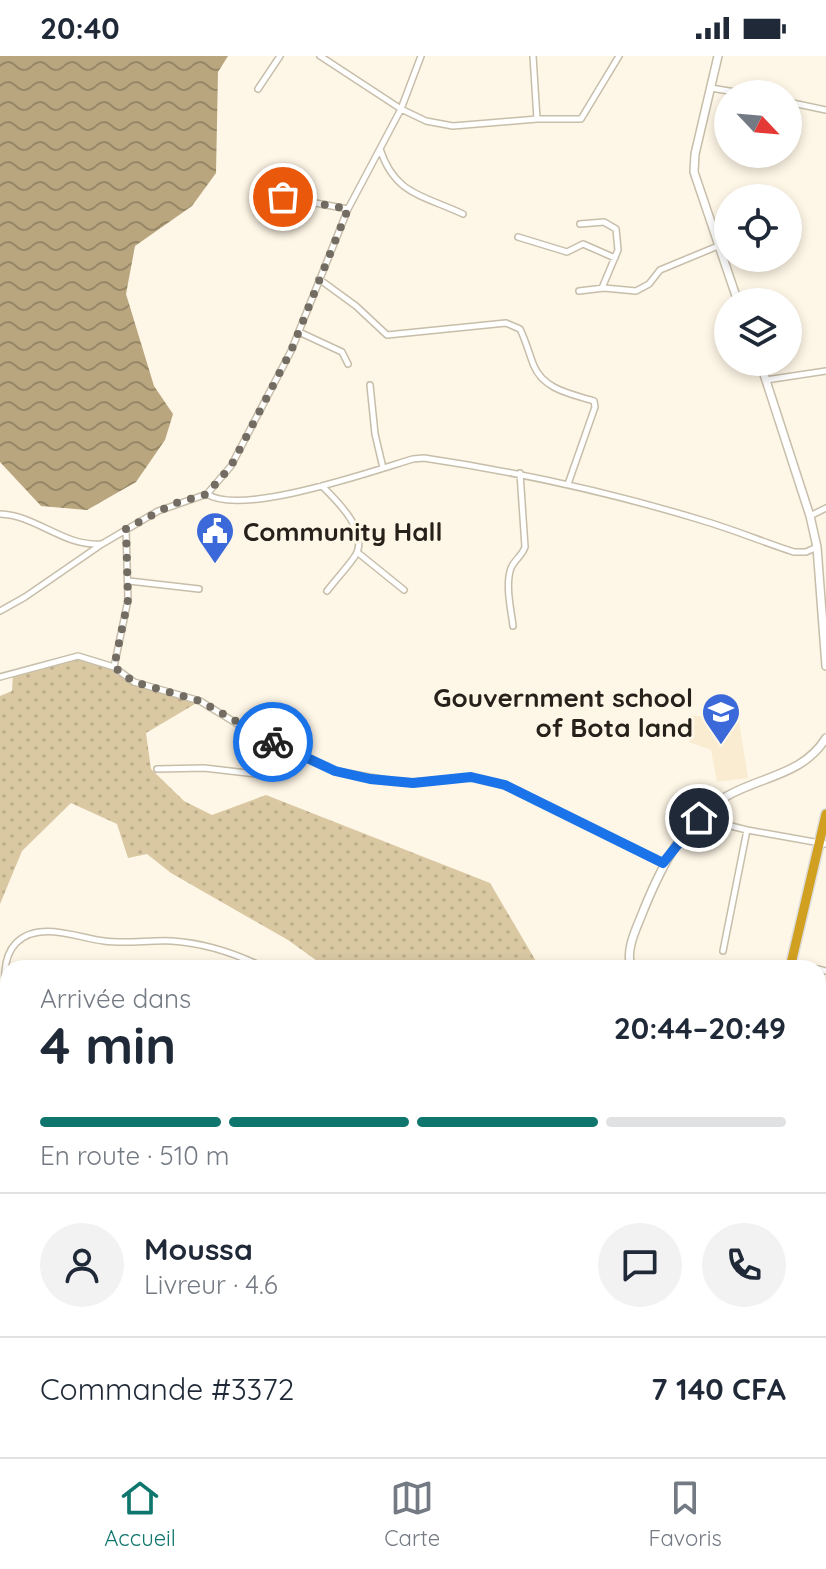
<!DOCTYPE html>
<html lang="fr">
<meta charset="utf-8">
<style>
:root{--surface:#fff;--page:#f2f2f3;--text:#1f2937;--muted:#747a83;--line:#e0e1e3;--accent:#0f766e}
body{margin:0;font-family:Quicksand,sans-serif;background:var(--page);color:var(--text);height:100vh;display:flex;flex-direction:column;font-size:30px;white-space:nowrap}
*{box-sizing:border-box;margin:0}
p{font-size:26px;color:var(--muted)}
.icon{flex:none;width:44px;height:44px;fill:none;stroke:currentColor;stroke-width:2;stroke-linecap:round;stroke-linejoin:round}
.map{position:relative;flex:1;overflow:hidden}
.drawer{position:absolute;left:0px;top:904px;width:826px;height:498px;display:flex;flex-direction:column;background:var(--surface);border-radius:24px 24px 0 0;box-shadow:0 4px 12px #0003}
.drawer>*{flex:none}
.needle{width:52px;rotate:116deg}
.buttons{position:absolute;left:714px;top:24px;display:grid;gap:16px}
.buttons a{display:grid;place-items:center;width:88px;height:88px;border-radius:50%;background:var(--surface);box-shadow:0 4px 12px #0003;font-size:40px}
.pin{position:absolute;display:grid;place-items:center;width:68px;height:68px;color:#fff;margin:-34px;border:4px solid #fff;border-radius:50%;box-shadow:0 2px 8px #0007}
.courier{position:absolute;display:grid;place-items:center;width:80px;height:80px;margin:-40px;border:6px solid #1a73e8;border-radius:50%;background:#fff;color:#222;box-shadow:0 2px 10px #0007}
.headline em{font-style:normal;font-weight:700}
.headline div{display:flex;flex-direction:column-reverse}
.headline{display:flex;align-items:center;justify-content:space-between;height:136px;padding:0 40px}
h1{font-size:52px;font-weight:700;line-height:60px}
.bar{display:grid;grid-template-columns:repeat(4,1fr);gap:12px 8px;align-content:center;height:96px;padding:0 40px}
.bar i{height:10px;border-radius:6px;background:var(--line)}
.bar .selected{background:var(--accent)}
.bar p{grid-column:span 4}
.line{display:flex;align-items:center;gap:20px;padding:0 40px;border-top:2px solid var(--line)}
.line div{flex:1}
.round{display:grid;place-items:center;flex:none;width:84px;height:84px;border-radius:42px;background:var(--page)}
.status{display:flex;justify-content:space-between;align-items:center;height:56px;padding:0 40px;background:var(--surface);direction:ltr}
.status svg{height:22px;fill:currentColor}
.tabs{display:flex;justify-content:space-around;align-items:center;height:112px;border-top:2px solid var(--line);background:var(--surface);font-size:22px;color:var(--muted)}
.tabs a{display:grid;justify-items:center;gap:4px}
.tabs .selected{color:var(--accent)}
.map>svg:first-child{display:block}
.built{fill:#f9ecd1}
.grass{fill:url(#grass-dots)}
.water{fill:url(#water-waves)}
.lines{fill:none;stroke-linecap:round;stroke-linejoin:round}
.street-casing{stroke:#c7beaa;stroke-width:8}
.secondary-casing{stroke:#c7beaa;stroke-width:10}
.primary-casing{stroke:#dcdcdb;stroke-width:11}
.highway-casing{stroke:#dcdcdb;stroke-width:12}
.street{stroke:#fff;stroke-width:5}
.secondary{stroke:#fff;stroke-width:7}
.primary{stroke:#e4c679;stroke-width:8}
.highway{stroke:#d2a020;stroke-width:9}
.done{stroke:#726c62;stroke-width:8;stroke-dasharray:0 14.4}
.route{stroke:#1a73e8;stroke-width:10}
.labels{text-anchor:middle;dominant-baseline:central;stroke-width:6;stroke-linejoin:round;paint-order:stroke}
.poi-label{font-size:26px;font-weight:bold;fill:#26221b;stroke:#fef6e6;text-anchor:start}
</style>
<div class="status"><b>20:40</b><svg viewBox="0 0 49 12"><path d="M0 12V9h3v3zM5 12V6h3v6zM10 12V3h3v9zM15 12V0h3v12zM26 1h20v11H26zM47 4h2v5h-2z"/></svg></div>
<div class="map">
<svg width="826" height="1401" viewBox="0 0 826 1401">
<defs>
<pattern id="grass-dots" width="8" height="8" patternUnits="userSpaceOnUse" patternTransform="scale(2)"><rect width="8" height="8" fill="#dac8a3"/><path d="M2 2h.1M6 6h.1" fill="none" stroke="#bbac8c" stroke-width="1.8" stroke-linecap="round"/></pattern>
<pattern id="water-waves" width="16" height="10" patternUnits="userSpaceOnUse" patternTransform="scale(2)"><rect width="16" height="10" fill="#b9a67e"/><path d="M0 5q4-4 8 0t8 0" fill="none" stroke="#968766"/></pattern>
</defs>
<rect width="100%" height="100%" fill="#fef6e6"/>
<path class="built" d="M690,659L739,666L748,722L717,726L711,694L689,686Z
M818,1028H826V1104L823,1118L826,1122H823L821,1136L826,1137V1145L819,1144L818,1149L819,1159H824L826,1148V1209L818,1207L823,1182L818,1181V1177H823L824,1163H819L818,1173Z"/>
<path class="grass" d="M78,600L122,617L143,631L200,645L146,677L151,713L184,745L212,759L266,739L490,827L540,912H327L288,884L171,817L147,798L128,802L117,768L71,747L22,795L0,848V640L12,635L13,616Z
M384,1394H508L502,1401H383Z"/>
<path class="water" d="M0,0H228L218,16L216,117L192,150L135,190L126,238L154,330L173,358L165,384L136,426L87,454L41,450L0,406Z"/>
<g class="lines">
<g class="street-casing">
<path id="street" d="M320,0L401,53L426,65L453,70L537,63H581L619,0
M533,0L537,63
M711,32L747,38
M258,33L280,0
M788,46L826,54
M380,93C395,139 423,139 463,158
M283,141L348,153
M580,168L604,166L616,173L618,194L602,232
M518,181L567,196L583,188L615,202
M319,223L356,250L387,279L506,267L520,273C526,285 529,298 534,310C544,334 572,338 594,345L595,351L568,428
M579,235L604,232L636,235L649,228L660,214L718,190
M299,276L342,296L348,308
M766,324L826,315
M370,329L375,378L383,412
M322,430C337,445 370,476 355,500C347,512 336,523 327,535
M207,438C241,461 373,415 413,403L424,402C518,416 609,436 701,464C732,473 763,486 794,496H806L817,491
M0,458C36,459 64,491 101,488
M810,460L826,452
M126,473L128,544L114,611L134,626L200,645L249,675L335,715L404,727L471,721L505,729L663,807
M357,496L404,534
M129,525L199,533
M0,555L25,541L102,488L158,455L207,438L231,410L291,295L348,153L401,53L421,0
M513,570C511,553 505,529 511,512C515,503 522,500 525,491L520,417
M0,621L78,600L114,611
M157,713L204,712L264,719L282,717L302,702
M699,762L747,774L826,788
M723,895L747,774
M792,907L814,912
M818,913L826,915
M8,951C5,930 0,904 16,887C39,864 78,882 104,885C126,888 149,884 172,885C203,887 237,898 265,912
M818,1016L826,1020
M818,1079L822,1080L818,1130
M818,1140H826
M818,1200L826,1201
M0,1206L8,1198
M208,1394L217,1401
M112,1401L114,1394
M298,1401L305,1394"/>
</g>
<g class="secondary-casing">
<path id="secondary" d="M718,0L695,98L694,116L738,246
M760,306L810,460L817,491L826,610
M631,912C625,892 637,872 644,853C662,809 684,765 727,740C762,720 803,719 826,682"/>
</g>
<g class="primary-casing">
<path id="primary" d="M818,1330L826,1329
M709,1401V1394"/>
</g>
<g class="highway-casing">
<path id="highway" d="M790,912L826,758
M672,1394L687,1401
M610,1401L622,1394"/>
</g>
<use href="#street" class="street"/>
<use href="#secondary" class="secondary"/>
<use href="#primary" class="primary"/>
<use href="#highway" class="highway"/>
</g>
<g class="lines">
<path class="done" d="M273,686L200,645L134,626L114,611L128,544L126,473L173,448L207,438L231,410L291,295L348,153L283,141"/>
<path class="route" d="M273,686L335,715L370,723L413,727L471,721L505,729L663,807L699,762"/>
</g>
<defs>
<g id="civic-pin" transform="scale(2)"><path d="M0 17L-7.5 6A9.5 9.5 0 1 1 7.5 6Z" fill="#3c69da" stroke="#fef6e6"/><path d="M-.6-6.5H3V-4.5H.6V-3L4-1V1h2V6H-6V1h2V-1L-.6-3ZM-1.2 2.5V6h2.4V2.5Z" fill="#fff"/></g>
<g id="school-pin" transform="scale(2)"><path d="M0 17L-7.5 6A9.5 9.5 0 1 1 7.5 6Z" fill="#3c69da" stroke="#fef6e6"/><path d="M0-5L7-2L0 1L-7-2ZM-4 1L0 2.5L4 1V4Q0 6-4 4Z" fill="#fff"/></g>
</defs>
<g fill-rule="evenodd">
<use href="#civic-pin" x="215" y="475"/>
<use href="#school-pin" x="721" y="656"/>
</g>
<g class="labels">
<g class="poi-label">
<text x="243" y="475">Community Hall</text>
<text x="693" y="641" text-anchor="end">Gouvernment school<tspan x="693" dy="30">of Bota land</tspan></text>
</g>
</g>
</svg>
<div class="buttons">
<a><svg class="needle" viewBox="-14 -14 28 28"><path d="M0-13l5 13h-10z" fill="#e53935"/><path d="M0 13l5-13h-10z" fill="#747a83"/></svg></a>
<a><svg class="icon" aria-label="locate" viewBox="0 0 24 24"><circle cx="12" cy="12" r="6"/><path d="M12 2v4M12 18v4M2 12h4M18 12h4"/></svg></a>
<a><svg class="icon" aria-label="layers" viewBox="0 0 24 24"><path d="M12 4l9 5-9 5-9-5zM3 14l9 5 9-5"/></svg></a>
</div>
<div class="pin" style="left:283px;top:141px;background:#ea580c"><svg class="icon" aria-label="bag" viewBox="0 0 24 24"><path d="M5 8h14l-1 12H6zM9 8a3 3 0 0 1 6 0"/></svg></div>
<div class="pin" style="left:699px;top:762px;background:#1f2937"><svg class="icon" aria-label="home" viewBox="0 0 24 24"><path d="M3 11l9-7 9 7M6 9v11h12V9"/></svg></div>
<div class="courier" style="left:273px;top:686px"><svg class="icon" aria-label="bike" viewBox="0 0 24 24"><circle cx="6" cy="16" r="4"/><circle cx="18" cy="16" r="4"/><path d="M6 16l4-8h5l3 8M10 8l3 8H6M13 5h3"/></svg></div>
<section class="drawer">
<div class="headline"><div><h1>4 min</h1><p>Arrivée dans</p></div><em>20:44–20:49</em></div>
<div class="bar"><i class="selected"></i><i class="selected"></i><i class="selected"></i><i></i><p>En route · 510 m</p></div>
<div class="line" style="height:144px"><a class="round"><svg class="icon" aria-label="person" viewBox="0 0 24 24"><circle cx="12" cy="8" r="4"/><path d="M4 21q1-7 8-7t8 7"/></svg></a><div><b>Moussa</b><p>Livreur · 4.6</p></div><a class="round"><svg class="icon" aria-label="chat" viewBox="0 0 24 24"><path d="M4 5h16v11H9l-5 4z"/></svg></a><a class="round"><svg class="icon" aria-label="phone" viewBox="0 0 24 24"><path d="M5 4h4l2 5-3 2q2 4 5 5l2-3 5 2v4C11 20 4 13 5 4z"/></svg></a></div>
<div class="line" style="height:104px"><div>Commande #3372</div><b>7 140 CFA</b></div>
</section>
</div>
<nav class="tabs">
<a class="selected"><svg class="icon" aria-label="home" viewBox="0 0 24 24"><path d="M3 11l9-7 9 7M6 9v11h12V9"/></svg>Accueil</a>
<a><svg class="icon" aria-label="map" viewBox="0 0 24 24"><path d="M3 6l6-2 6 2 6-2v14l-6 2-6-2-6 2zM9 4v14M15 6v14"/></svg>Carte</a>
<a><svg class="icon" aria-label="saved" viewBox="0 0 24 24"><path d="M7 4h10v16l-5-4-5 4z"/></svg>Favoris</a>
</nav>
